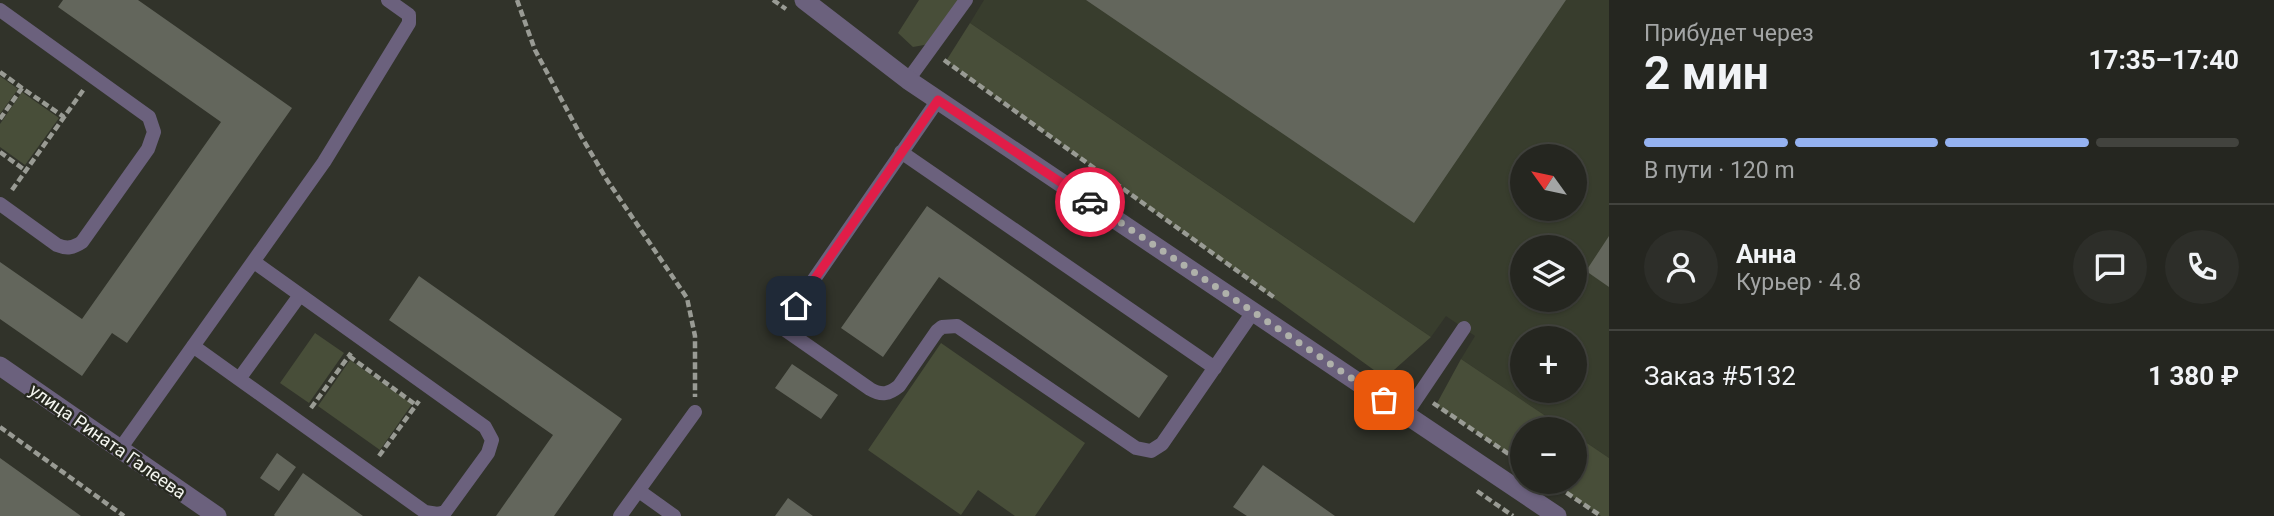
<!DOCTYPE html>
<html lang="ru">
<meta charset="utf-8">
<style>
:root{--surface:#252620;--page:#2d2e29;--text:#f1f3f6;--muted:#a3a5a5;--line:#42433e;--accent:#95b2f1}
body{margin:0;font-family:Roboto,sans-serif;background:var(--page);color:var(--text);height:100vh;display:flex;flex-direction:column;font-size:26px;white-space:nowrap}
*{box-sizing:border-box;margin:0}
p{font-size:23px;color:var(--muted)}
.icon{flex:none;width:38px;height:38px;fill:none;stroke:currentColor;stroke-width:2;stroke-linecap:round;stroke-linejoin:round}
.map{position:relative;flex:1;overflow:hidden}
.details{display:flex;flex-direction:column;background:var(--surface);width:665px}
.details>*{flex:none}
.needle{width:46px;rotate:303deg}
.controls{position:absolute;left:1510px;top:144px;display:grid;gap:14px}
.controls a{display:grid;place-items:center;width:77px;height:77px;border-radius:50%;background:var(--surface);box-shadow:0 2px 5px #0004,0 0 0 2px var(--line);font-size:35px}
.pin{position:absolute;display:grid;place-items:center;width:60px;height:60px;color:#fff;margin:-30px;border-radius:14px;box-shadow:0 4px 10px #0006}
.courier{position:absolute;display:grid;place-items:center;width:70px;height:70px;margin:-35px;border:5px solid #e11d48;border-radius:50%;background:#fff;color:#222;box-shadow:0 2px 9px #0007}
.headline em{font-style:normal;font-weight:700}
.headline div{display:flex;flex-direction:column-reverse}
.headline{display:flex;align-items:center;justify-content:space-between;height:119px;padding:0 35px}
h1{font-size:46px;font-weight:700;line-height:52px}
.bar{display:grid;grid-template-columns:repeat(4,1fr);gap:10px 7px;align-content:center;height:84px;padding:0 35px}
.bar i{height:9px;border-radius:5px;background:var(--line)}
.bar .selected{background:var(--accent)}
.bar p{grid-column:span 4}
.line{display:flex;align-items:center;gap:18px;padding:0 35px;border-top:2px solid var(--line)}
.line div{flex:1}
.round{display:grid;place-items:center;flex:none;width:74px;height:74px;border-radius:37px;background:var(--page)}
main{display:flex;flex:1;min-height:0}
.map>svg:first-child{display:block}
.built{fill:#383d2d;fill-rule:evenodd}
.green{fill:#484e39}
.building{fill:#63665c}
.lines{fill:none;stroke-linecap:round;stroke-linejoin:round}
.path{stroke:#999b94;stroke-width:4.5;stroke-dasharray:7 3.5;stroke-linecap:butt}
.service{stroke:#6b617d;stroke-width:14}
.minor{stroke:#6b617d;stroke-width:19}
.tertiary{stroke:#6b617d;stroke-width:19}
.done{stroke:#afb1aa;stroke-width:7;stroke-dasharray:0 12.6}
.route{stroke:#e11d48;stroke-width:9}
.labels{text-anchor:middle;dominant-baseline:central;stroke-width:5;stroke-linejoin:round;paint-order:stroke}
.street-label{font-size:18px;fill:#f3f5ef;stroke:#272920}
</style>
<main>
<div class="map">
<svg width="1609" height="516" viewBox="0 0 1609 516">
<rect width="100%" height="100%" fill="#31332a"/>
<path class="built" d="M984,0H1609V458L1575,435V429H1565L1461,359L1475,336L1446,316L1431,337L970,23ZM1522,156H1575V208H1522ZM1522,247H1575V299H1522ZM1522,338H1575V390H1522Z"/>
<path class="green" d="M919,0H966L935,43L913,47L898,33Z
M970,23L1431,337L1385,378L946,61Z
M0,76L18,89L0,114Z
M22,92L59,118L25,165L0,147V124Z
M315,333L344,353L309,403L280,383Z
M941,343L1085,443L1035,516H1015L978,490L961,515L868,450Z
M1461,359L1565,429H1522V463L1436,405Z
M350,360L412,404L380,450L318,406Z
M1575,435L1609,458V516H1601L1549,481H1575Z"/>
<path class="building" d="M63,0H138L292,108L127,343L112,333L82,376L0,319V262L82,319L221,122L58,7Z
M1086,0H1566L1414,223Z
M927,206L1168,376L1139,418L939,277L883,357L841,328Z
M1609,236V287L1586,271Z
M419,276L622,419L554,516H496L553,435L389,320Z
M792,364L838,395L821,419L775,388Z
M277,453L296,467L279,491L260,478Z
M0,458L81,516H0Z
M1263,465L1335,516H1247L1233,507Z
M303,473L328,491L363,516H275L274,515Z
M788,498L813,516H775Z"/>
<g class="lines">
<path class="path" d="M517,0L535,50L581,136L607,180L687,298L695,336V397
M773,0L786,9
M944,60L1275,298
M0,72L22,88
M0,119L22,88L64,117
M0,152L26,171
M12,190L84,89
M349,356L416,405
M1433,403L1522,463
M311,408L351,353
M0,427L124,516
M379,456L419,401
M1549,481L1601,516
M1477,491L1513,516"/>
<path class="service" d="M0,10L149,117L154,132L148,149L82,242C73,248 67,249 57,245L0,204
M908,80L966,0
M938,100L781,327L870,389C882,396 889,394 899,386L937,331L942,327L957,326L1136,448L1151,451L1162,444L1253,312
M901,152L1215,368
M254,262L485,427L492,440L488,453L445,512L438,514L425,512L239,379L300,295
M193,346L239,379
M1406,414L1464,328
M120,449L324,162L409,23V15L388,0
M639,491L674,516
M620,516L695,412"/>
<path class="minor" d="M0,366L217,516"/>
<path class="tertiary" d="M804,0L908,80L1557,516"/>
</g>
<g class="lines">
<path class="done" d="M1090,202L1384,400"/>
<path class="route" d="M796,306L938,100L1090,202"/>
</g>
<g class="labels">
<g class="street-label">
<text transform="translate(108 441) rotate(35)">улица Рината Галеева</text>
</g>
</g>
</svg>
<div class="controls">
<a><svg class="needle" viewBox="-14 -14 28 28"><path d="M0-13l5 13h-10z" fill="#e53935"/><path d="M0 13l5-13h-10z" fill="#a3a5a5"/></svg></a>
<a><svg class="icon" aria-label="layers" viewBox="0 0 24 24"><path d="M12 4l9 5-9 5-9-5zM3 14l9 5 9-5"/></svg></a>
<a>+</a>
<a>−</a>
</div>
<div class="pin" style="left:1384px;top:400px;background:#ea580c"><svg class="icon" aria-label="bag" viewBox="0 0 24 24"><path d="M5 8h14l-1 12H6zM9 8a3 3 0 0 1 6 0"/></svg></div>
<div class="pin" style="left:796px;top:306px;background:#1f2937"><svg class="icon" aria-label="home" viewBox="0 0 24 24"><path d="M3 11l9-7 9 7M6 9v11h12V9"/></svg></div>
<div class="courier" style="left:1090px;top:202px"><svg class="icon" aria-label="car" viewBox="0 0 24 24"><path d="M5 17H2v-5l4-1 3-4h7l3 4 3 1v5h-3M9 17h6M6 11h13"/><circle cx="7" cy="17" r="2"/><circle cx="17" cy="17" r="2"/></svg></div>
</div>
<section class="details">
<div class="headline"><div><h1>2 мин</h1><p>Прибудет через</p></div><em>17:35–17:40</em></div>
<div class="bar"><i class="selected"></i><i class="selected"></i><i class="selected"></i><i></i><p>В пути · 120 m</p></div>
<div class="line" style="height:126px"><a class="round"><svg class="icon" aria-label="person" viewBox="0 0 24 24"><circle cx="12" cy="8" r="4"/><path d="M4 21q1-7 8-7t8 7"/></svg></a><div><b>Анна</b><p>Курьер · 4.8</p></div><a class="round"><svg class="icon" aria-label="chat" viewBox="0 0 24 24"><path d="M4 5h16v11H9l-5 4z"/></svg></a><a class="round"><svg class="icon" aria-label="phone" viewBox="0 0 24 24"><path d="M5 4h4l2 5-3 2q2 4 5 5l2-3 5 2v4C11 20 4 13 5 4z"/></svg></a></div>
<div class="line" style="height:91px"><div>Заказ #5132</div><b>1 380 ₽</b></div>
</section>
</main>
